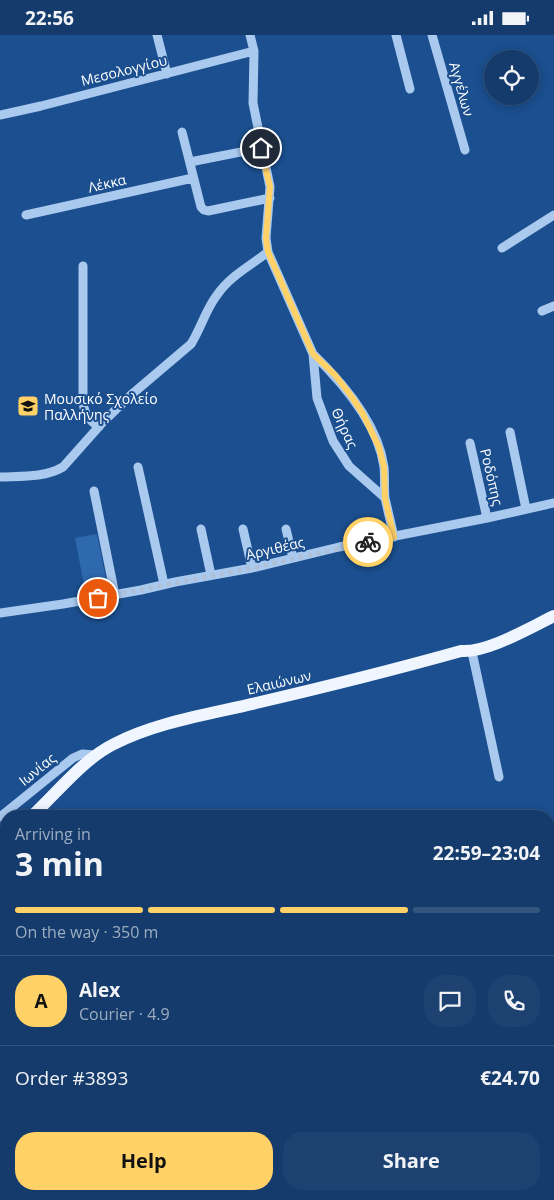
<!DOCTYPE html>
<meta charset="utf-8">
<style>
:root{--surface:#143b6b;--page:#1d4271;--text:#f1f3f6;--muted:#9dadc1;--line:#33557e;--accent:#ffd166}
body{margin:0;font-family:"Open Sans",sans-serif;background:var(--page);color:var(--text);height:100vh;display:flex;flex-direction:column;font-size:19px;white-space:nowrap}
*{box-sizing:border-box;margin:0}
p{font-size:16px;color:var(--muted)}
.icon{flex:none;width:28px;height:28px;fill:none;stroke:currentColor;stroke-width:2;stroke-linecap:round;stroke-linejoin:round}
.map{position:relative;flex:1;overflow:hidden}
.details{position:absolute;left:0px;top:775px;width:555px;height:390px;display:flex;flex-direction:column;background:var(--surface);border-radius:20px 20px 0 0;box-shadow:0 2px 12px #0003,0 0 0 1px var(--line)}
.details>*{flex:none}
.buttons{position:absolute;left:484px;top:15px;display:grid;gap:10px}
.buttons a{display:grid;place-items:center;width:55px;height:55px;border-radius:50%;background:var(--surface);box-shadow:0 2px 12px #0003,0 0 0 1px var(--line);font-size:25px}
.pin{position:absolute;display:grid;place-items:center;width:42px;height:42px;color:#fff;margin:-21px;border:2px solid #fff;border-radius:50%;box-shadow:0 1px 5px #0007}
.courier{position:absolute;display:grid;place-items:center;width:50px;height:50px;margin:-25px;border:4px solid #ffd166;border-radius:50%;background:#fff;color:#222;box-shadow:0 1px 6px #0007}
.overview em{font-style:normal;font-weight:700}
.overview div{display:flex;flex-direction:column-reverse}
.overview{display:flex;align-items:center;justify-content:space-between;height:85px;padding:0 15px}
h1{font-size:32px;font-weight:700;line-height:38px}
.bar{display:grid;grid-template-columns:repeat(4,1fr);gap:8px 5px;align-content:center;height:60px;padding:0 15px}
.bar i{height:6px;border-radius:4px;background:var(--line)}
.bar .active{background:var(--accent)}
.bar p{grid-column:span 4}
.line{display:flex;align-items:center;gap:12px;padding:0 15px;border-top:1px solid var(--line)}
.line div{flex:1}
.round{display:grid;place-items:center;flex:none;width:52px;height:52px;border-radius:20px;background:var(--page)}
.primary-button{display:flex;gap:10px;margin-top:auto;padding:10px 15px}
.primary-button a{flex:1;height:58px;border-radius:20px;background:var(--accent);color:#111;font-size:20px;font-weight:700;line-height:58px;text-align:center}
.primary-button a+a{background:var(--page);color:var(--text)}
.status{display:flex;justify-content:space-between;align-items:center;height:35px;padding:0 25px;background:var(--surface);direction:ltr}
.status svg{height:14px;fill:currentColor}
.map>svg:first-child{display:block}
.green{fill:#2e69ad}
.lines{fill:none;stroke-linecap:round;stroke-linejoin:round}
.minor{stroke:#a9c9ee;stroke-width:9}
.major{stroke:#f0f6ff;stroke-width:12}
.done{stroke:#afc1d8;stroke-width:5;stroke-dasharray:0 9}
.route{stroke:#ffd166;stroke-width:6}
.labels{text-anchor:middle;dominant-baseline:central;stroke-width:4;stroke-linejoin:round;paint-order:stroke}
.street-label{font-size:14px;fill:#fff;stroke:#1b4f8f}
.poi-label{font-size:14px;fill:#fff;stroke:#1b4f8f;text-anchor:start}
</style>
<div class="status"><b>22:56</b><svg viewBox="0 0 49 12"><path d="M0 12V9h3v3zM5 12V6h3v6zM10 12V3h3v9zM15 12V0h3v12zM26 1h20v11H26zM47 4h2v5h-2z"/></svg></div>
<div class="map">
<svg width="554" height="1165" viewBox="0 0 554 1165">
<rect width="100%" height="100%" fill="#1b4f8f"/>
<path class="green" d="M97,499L107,550L85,555L75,503Z"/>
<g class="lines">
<path class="minor" d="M157,0L167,39
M396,0L410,54
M432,0L465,115
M0,80L41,71L254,16
M182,97L201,172L204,175L208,176L270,163
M190,127L261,113
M26,180L193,143
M502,213L554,180
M268,217L313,319L317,363L333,406L349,431L385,463L394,502
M83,231V368C85,380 89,385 99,392
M542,276L554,271
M313,319C343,348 378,388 384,432C385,442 384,452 385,463
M510,397L526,474
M470,408L487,483
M138,432L164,549
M0,442C21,441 44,443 63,432L103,387L131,360L191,309C201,293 206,274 217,260C230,241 250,231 268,217L266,203L270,152L253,68L254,16L250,0
M94,456L115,560
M201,494L211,540
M243,494L252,533
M286,494L293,523
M0,578L63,569L141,555L175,547L252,533L339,512L487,483L554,468
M472,617L499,742
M0,782L73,723L82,719L96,720
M76,1165L84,1159"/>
<path class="major" d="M32,781C58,757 82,725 114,709C156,687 210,679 256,668C325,652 393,635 461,616C487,618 529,593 554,581
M0,812L6,805
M0,933L6,938
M44,1159L45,1165"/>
</g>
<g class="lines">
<path class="done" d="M98,563L252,533L368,507"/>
<path class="route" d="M261,113L270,152L266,203L268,217L313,319L335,340L352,362L363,379L379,412L384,432L385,463L394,502L368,507"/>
</g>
<defs>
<g id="school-square" transform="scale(1.125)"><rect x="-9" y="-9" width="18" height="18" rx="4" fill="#ffd166" stroke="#1b4f8f"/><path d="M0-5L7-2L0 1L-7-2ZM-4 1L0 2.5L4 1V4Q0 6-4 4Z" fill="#111"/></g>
</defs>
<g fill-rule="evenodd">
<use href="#school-square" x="28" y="371"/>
</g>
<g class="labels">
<g class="street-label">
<text transform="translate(124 35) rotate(-14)">Μεσολογγίου</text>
<text transform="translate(462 54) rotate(74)">Αγγέλων</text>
<text transform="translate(107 148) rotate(-13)">Λέκκα</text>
<text transform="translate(345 393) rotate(65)">Θήρας</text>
<text transform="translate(492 442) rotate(77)">Ροδόπης</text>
<text transform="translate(275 513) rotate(-13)">Αργιθέας</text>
<text transform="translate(279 647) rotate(-13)">Ελαιώνων</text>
<text transform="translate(37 734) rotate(-39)">Ιωνίας</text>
</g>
<g class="poi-label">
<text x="44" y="363">Μουσικό Σχολείο<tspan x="44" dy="16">Παλλήνης</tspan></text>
</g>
</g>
</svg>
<div class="buttons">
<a><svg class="icon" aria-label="locate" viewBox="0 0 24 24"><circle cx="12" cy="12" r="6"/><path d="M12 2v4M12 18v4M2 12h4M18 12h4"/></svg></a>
</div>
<div class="pin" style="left:98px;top:563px;background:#ea580c"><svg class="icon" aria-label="bag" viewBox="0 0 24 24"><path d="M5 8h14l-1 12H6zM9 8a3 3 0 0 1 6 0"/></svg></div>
<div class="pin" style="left:261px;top:113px;background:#1f2937"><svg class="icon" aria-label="home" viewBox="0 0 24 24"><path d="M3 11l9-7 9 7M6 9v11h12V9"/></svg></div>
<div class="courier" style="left:368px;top:507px"><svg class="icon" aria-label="bike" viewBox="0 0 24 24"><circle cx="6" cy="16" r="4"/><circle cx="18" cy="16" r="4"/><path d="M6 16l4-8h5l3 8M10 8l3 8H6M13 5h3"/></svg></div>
<section class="details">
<div class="overview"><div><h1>3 min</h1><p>Arriving in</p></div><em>22:59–23:04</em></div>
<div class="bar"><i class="active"></i><i class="active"></i><i class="active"></i><i></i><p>On the way · 350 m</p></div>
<div class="line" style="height:90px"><b class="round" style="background:var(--accent);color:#111">A</b><div><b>Alex</b><p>Courier · 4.9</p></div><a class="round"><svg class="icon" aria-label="chat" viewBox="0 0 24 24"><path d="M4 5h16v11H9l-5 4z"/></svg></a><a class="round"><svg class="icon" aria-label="phone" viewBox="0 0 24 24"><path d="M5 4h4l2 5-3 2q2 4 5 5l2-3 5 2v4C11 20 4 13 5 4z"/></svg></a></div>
<div class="line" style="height:65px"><div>Order #3893</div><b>€24.70</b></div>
<div class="primary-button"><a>Help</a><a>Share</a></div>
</section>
</div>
